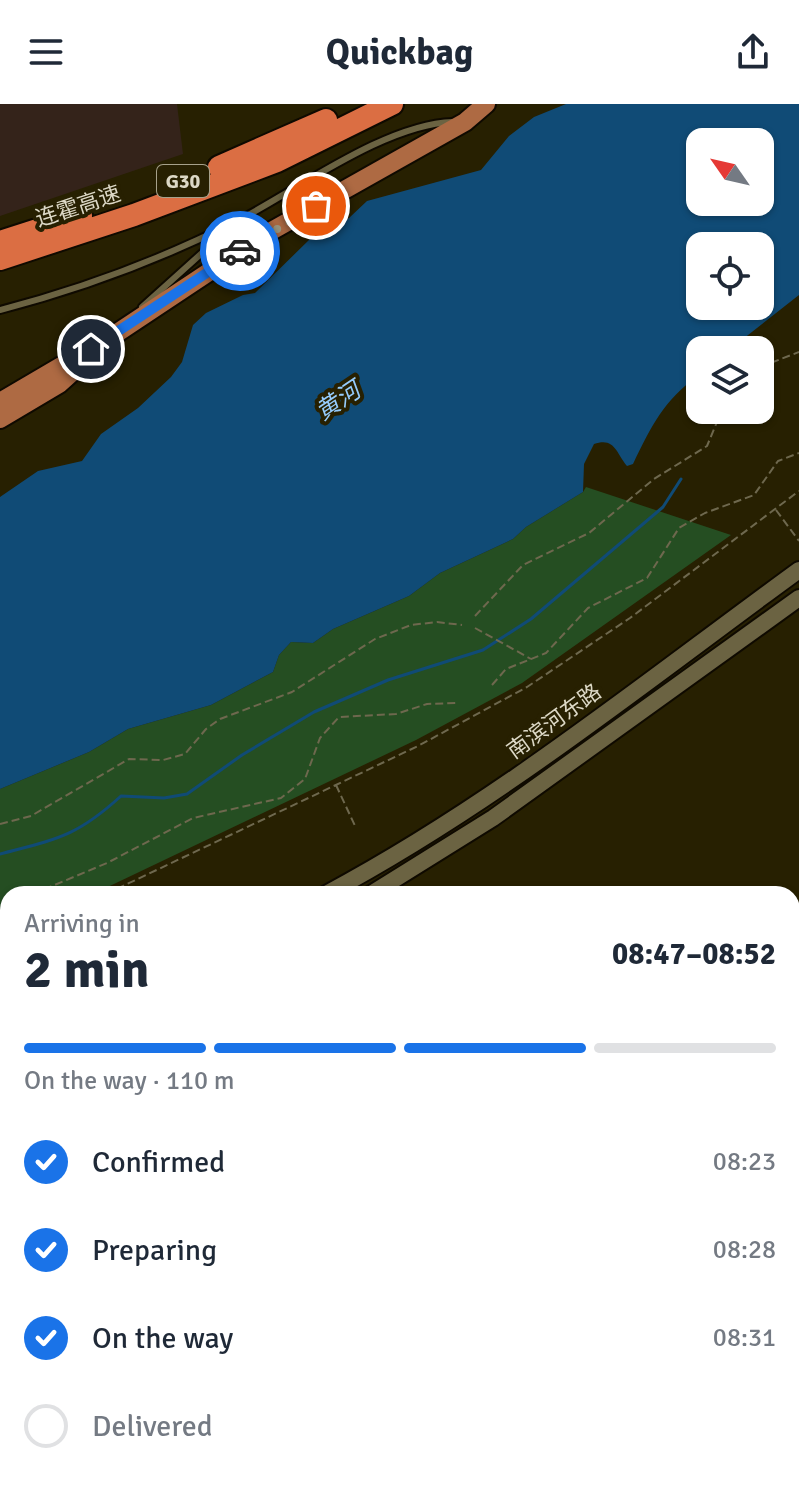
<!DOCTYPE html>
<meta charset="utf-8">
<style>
:root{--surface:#fff;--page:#f6f6f7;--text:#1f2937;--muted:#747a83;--line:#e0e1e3;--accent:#1a73e8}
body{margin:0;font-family:Signika,"Noto Sans SC",sans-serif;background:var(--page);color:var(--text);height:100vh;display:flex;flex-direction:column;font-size:30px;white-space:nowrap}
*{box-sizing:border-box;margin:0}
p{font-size:26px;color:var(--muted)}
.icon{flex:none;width:44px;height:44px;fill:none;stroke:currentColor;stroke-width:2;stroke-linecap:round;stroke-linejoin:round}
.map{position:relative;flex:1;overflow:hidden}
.details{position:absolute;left:0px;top:782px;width:800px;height:600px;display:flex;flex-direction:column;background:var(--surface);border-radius:24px 24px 0 0;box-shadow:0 2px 6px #0004}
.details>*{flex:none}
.needle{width:52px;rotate:304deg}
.buttons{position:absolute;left:686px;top:24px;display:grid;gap:16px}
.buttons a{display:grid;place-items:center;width:88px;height:88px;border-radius:16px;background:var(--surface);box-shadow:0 2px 6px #0004;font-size:40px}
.pin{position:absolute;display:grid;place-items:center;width:68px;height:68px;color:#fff;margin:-34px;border:4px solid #fff;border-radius:50%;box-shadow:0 2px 8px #0007}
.courier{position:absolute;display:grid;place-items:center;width:80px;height:80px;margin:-40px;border:6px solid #1a73e8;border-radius:50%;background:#fff;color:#222;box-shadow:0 2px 10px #0007}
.head em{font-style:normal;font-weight:700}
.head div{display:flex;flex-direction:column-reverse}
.head{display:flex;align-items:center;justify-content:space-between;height:136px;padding:0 24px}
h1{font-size:52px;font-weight:700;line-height:60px}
.bar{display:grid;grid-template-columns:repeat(4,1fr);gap:12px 8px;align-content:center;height:96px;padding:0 24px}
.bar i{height:10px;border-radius:6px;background:var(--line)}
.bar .selected{background:var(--accent)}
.bar p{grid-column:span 4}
ol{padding:0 24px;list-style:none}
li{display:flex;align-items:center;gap:24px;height:88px}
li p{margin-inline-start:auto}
li .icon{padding:8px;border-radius:50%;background:var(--accent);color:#fff;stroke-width:4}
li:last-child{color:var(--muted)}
li i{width:44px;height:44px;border:4px solid var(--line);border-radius:50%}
header{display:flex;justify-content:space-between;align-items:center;height:104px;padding:0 24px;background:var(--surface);font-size:36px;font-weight:700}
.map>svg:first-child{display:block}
.industrial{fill:#34231a}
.green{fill:#254e22}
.water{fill:#104b76;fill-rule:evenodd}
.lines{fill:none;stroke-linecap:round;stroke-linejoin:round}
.stream{stroke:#104b76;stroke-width:3}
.service-casing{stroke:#0f0a00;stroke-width:10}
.minor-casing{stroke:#0f0a00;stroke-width:16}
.secondary-casing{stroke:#0f0a00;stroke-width:20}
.primary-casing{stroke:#0f0a00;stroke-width:22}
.motorway-casing{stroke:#0f0a00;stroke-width:26}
.path{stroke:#6e684e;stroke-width:2;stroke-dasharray:8 4;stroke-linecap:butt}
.service{stroke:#6b6342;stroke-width:6}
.minor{stroke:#6b6342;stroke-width:12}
.secondary{stroke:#6b6342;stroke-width:16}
.primary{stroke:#ae6a43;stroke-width:18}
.motorway{stroke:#db6e43;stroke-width:22}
.done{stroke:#9d9881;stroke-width:8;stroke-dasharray:0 14.4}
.route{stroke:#1a73e8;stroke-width:10}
.labels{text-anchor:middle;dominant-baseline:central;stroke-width:8;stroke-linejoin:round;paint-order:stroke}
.shield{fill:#272001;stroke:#a6a18b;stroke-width:2}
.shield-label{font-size:20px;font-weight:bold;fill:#dcd8c6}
.street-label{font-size:22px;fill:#dcd8c6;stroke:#272001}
.water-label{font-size:24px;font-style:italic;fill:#95cbfb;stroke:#272001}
</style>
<header><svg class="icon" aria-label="menu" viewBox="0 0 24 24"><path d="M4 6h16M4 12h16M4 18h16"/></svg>Quickbag<svg class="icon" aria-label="share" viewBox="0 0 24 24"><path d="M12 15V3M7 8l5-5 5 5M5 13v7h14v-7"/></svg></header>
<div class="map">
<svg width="799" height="1382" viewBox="0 0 799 1382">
<rect width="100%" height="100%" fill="#272001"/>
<path class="industrial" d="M0,0H177L183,50L0,112Z"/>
<path class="green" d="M586,383L731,431L522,579L416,636L93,790H8V831L0,835V685L89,648L128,625L211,601L273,568L279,551L291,538L313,539L333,525L409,492L440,469L513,435L526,423L583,388Z"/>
<path class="water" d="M566,0H799V191L729,246H700V270C663,297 652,321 633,360L627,362C616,349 615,333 594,340L584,360L583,388L526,423L513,435L440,469L409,492L333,525L313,539L291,538L279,551L273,568L211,601L128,625L89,648L0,685V393L38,367L82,357L101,330L138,304L171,273L182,258L193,221L206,209L243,191L255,189L311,134L349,114L367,97L481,66L509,32L534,13ZM700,38H760V98H700ZM700,142H760V202H700Z"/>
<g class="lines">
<path class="stream" d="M0,750C57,735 76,733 121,692L164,694L187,690L242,651L314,608L388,576L483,546L531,515L663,403L681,375"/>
<g class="service-casing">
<path id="service" d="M142,203L232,122
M0,206C81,185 164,154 239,116C300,84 386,20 453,18
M792,1025L799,1033
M792,1200L799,1194
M162,1374L168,1382
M366,1374L372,1382
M19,1382L29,1374
M570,1382L579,1374"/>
</g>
<g class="minor-casing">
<path id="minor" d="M0,1040L8,1036
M0,1207L8,1196
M792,1296L799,1290
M792,1369L799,1363
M447,1374L454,1382
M527,1374L533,1382
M236,1382L246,1374
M691,1382L700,1374
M777,1382L786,1374"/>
</g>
<g class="secondary-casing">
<path id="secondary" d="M326,790C495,700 645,578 799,466
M371,790L493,714L799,494
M0,957L8,952
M0,981L8,977"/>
</g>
<g class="primary-casing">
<path id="primary" d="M0,298L114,231L266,130L465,18L486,0
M0,315L59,280L79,262
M792,1320L799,1315
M792,1349L799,1343
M718,1382L728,1374
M752,1382L762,1374"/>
</g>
<g class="motorway-casing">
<path id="motorway" d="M219,63L326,16
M0,138L81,112
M0,155L134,111L277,57L392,0"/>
</g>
<path class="path" d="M760,263L799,248
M776,406L799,437
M475,512L523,461L589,429L654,375L707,342L722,306
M475,524L531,555
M492,581L506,565L546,549L588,504L647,474L679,424L705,409L754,391L778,357L799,349
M336,681L356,724
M0,720L31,712L129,655L163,656L185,650L206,625L220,615L292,588L375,535L411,521L437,518L462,521
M33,790L107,759L193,714L281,694L305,675L320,634L339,613L396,610L427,600L457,599
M106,790L418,642L527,583L630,514L799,387
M0,813L8,807
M0,842L8,838"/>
<use href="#service" class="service"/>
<use href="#minor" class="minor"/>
<use href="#secondary" class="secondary"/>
<use href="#primary" class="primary"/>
<use href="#motorway" class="motorway"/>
</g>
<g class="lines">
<path class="done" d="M240,147L316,102"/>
<path class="route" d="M91,245L240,147"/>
</g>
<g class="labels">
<rect class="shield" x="157" y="61" width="52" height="32" rx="6"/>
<g class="shield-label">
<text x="183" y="77">G30</text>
</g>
<g class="street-label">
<text transform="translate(78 102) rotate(-18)">连霍高速</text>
<text transform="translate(554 617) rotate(-36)">南滨河东路</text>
</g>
<g class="water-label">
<text transform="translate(338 297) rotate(-34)">黄河</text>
</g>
</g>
</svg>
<div class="buttons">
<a><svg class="needle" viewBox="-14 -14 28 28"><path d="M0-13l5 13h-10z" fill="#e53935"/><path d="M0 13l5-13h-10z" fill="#747a83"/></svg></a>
<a><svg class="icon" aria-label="locate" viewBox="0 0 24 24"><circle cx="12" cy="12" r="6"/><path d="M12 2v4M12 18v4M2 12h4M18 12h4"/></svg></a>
<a><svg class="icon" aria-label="layers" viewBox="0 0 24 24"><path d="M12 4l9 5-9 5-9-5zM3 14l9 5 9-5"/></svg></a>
</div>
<div class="pin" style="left:316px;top:102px;background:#ea580c"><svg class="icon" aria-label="bag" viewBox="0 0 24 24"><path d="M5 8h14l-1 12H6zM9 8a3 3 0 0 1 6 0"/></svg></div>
<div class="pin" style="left:91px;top:245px;background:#1f2937"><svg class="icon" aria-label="home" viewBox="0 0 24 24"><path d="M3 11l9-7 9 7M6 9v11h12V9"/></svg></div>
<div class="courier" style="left:240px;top:147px"><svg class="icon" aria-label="car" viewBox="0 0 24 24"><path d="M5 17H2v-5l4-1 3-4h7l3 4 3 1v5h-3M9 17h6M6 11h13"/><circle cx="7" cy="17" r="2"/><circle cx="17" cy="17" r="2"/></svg></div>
<section class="details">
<div class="head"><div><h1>2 min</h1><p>Arriving in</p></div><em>08:47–08:52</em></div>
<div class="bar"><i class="selected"></i><i class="selected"></i><i class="selected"></i><i></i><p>On the way · 110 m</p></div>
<ol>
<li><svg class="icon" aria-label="check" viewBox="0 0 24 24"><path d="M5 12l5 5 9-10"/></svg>Confirmed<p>08:23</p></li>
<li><svg class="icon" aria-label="check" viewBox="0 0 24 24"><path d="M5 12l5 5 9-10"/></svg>Preparing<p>08:28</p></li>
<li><svg class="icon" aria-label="check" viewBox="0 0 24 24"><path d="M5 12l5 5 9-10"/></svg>On the way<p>08:31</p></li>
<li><i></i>Delivered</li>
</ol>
</section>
</div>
